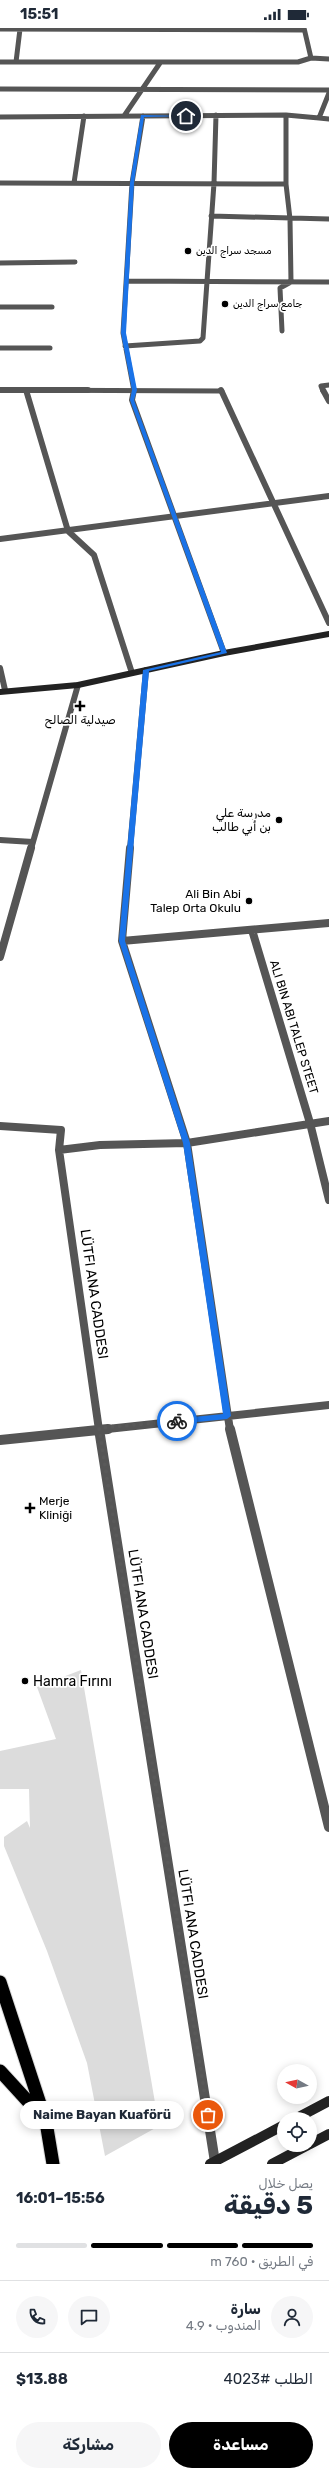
<!DOCTYPE html>
<html lang="ar">
<meta charset="utf-8">
<style>
:root{--surface:#fff;--page:#f6f6f7;--text:#1f2937;--muted:#747a83;--line:#e0e1e3;--accent:#000}
body{margin:0;font-family:Rubik,Cairo,sans-serif;background:var(--page);color:var(--text);direction:rtl;height:100vh;display:flex;flex-direction:column;font-size:15px;white-space:nowrap}
*{box-sizing:border-box;margin:0}
p{font-size:13px;color:var(--muted)}
.icon{flex:none;width:22px;height:22px;fill:none;stroke:currentColor;stroke-width:2;stroke-linecap:round;stroke-linejoin:round}
.map{position:relative;height:2136px;overflow:hidden;direction:ltr}
.panel{display:flex;flex-direction:column;background:var(--surface);flex:1}
.panel>*{flex:none}
.needle{width:26px;rotate:278deg}
.controls{position:absolute;left:277px;top:2036px;display:grid;gap:8px}
.controls a{display:grid;place-items:center;width:40px;height:40px;border-radius:50%;background:var(--surface);box-shadow:0 2px 10px #0003;font-size:20px}
.pin{position:absolute;display:grid;place-items:center;width:34px;height:34px;color:#fff;margin:-17px;border:2px solid #fff;border-radius:50%;box-shadow:0 1px 4px #0007}
.courier{position:absolute;display:grid;place-items:center;width:40px;height:40px;margin:-20px;border:3px solid #1a73e8;border-radius:50%;background:#fff;color:#222;box-shadow:0 1px 5px #0007}
.bubble{position:absolute;height:28px;border-radius:14px;background:var(--surface);box-shadow:0 2px 10px #0003;font-size:13px;font-weight:700;line-height:28px;text-align:center;direction:rtl}
.head em{font-style:normal;font-weight:700}
.head div{display:flex;flex-direction:column-reverse}
.head{display:flex;align-items:center;justify-content:space-between;height:68px;padding:0 16px}
h1{font-size:26px;font-weight:700;line-height:30px}
.bar{display:grid;grid-template-columns:repeat(4,1fr);gap:6px 4px;align-content:center;height:48px;padding:0 16px}
.bar i{height:5px;border-radius:3px;background:var(--line)}
.bar .active{background:var(--accent)}
.bar p{grid-column:span 4}
.line{display:flex;align-items:center;gap:10px;padding:0 16px;border-top:1px solid var(--line)}
.line div{flex:1}
.round{display:grid;place-items:center;flex:none;width:42px;height:42px;border-radius:21px;background:var(--page)}
.primary-button{display:flex;gap:8px;margin-top:auto;padding:8px 16px}
.primary-button a{flex:1;height:46px;border-radius:24px;background:var(--accent);color:#fff;font-size:16px;font-weight:700;line-height:46px;text-align:center}
.primary-button a+a{background:var(--page);color:var(--text)}
.status{display:flex;justify-content:space-between;align-items:center;height:28px;padding:0 20px;background:var(--surface);direction:ltr}
.status svg{height:11px;fill:currentColor}
.map>svg:first-child{display:block}
.green{fill:#dcdcdc}
.lines{fill:none;stroke-linecap:round;stroke-linejoin:round}
.primary-casing{stroke:#dbdbdb;stroke-width:15}
.street-far3{stroke:#555;stroke-width:5}
.street-far2{stroke:#555;stroke-width:6}
.street-far1{stroke:#555;stroke-width:8}
.street{stroke:#555;stroke-width:10}
.secondary-far1{stroke:#222;stroke-width:6}
.secondary{stroke:#222;stroke-width:10}
.primary{stroke:#000;stroke-width:13}
.route{fill:#1a73e8}
.done{stroke:#595959;stroke-width:4;stroke-dasharray:0 7.2}
.poi-dot{fill:#000;stroke:#fff;stroke-width:1.5}
.labels{text-anchor:middle;dominant-baseline:central;stroke-width:3.5;stroke-linejoin:round;paint-order:stroke}
.far-poi-label{font-size:10px;fill:#000;stroke:#fff;text-anchor:start}
.poi-label{font-size:12px;fill:#000;stroke:#fff;text-anchor:end}
.street-label{font-size:12px;fill:#000;stroke:#fff}
.near-street-label{font-size:14px;fill:#000;stroke:#fff}
.near-poi-label{font-size:14px;fill:#000;stroke:#fff;text-anchor:start}
</style>
<div class="status"><b>15:51</b><svg viewBox="0 0 49 12"><path d="M0 12V9h3v3zM5 12V6h3v6zM10 12V3h3v9zM15 12V0h3v12zM26 1h20v11H26zM47 4h2v5h-2z"/></svg></div>
<div class="map">
<svg width="329" height="2136" viewBox="0 0 329 2136">
<rect width="100%" height="100%" fill="#fff"/>
<path class="green" d="M81,1642L159,2098L105,2128L87,2035L47,1923L4,1818V1809L27,1793L30,1800L29,1761H0V1723L56,1711L37,1659Z"/>
<g class="lines">
<g class="primary-casing">
<path id="primary" d="M0,1954L46,2094L53,2136
M0,2043L45,2092"/>
</g>
<path class="street-far3" d="M0,1L304,2
M311,30L329,31
M0,34H298L311,30L304,0
M16,34L20,1
M0,61L329,62
M124,88L160,35
M0,89L286,87L319,90L329,65
M319,90L329,91
M0,155L286,156V87
M74,155L84,88
M211,188L329,191
M0,235L75,234
M128,253L329,254
M0,279H52
M282,303L280,260L291,254L290,191L286,156
M125,318L200,313L203,310L214,155L216,87
M0,320H50
M0,362L222,363
M134,363L123,305L132,155L143,88
M323,363L321,358L329,357"/>
<path class="street-far2" d="M0,362H88
M26,362L68,503L94,527L132,645
M134,362L132,372L224,625
M221,362L329,595
M323,362L329,373
M0,511L329,468
M0,640L5,662
M0,812L33,814
M31,821L78,657
M130,821L146,642"/>
<path class="street-far1" d="M130,820L122,913L187,1115L230,1402
M252,902L310,1095L329,1172
M122,913L329,895
M0,929L31,820
M0,1098L61,1102L59,1122L99,1402
M59,1122L100,1117L187,1115L329,1093
M98,1402L329,1377"/>
<path class="street" d="M99,1401L215,2134
M230,1401L329,1799
M0,1412L108,1401"/>
<path class="secondary-far1" d="M0,664L78,657L224,625L329,606"/>
<path class="secondary" d="M295,2091L329,2073
M310,2116L329,2106
M210,2136L284,2097
M272,2136L308,2117"/>
<use href="#primary" class="primary"/>
</g>
<path class="route" d="M141,87L188,88L144,89L134,155L126,305L137,362L134,372L227,625L149,643L125,913L190,1115L231,1388L227,1391L177,1396L173,1393L174,1391L223,1386L183,1115L119,913L143,642L221,624L130,372L132,362L121,305L130,155Z"/>
<g class="lines">
<path class="done" d="M177,1393L99,1400L208,2087"/>
</g>
<g class="poi-dot">
<circle cx="188" cy="223" r="4"/>
<circle cx="225" cy="276" r="4"/>
<path d="M78 672h4v4h4v4h-4v4h-4v-4h-4v-4h4z"/>
<circle cx="279" cy="792" r="4"/>
<circle cx="249" cy="873" r="4"/>
<path d="M28 1474h4v4h4v4h-4v4h-4v-4h-4v-4h4z"/>
<circle cx="25" cy="1653" r="4"/>
</g>
<g class="labels">
<g class="far-poi-label">
<text x="196" y="223">مسجد سراج الدين</text>
<text x="233" y="276">جامع سراج الدين</text>
</g>
<g class="poi-label">
<text x="80" y="692" text-anchor="middle">صيدلية الصالح</text>
<text x="271" y="785">مدرسة علي<tspan x="271" dy="14">بن أبي طالب</tspan></text>
<text x="241" y="866">Ali Bin Abi<tspan x="241" dy="14">Talep Orta Okulu</tspan></text>
<text x="39" y="1473" text-anchor="start">Merje<tspan x="39" dy="14">Kliniği</tspan></text>
</g>
<g class="street-label">
<text transform="translate(294 999) rotate(73)">ALI BIN ABI TALEP STEET</text>
</g>
<g class="near-street-label">
<text transform="translate(94 1266) rotate(82)">LÜTFI ANA CADDESI</text>
<text transform="translate(143 1586) rotate(81)">LÜTFI ANA CADDESI</text>
<text transform="translate(193 1906) rotate(81)">LÜTFI ANA CADDESI</text>
</g>
<g class="near-poi-label">
<text x="33" y="1653">Hamra Fırını</text>
</g>
</g>
</svg>
<div class="controls">
<a><svg class="needle" viewBox="-14 -14 28 28"><path d="M0-13l5 13h-10z" fill="#e53935"/><path d="M0 13l5-13h-10z" fill="#747a83"/></svg></a>
<a><svg class="icon" aria-label="locate" viewBox="0 0 24 24"><circle cx="12" cy="12" r="6"/><path d="M12 2v4M12 18v4M2 12h4M18 12h4"/></svg></a>
</div>
<div class="pin" style="left:208px;top:2087px;background:#ea580c"><svg class="icon" aria-label="bag" viewBox="0 0 24 24"><path d="M5 8h14l-1 12H6zM9 8a3 3 0 0 1 6 0"/></svg></div>
<div class="pin" style="left:186px;top:88px;background:#1f2937"><svg class="icon" aria-label="home" viewBox="0 0 24 24"><path d="M3 11l9-7 9 7M6 9v11h12V9"/></svg></div>
<div class="courier" style="left:177px;top:1393px"><svg class="icon" aria-label="bike" viewBox="0 0 24 24"><circle cx="6" cy="16" r="4"/><circle cx="18" cy="16" r="4"/><path d="M6 16l4-8h5l3 8M10 8l3 8H6M13 5h3"/></svg></div>
<div class="bubble" style="left:20px;top:2073px;width:164px">Naime Bayan Kuaförü</div>
</div>
<section class="panel">
<div class="head"><div><h1>5 دقيقة</h1><p>يصل خلال</p></div><em>15:56–16:01</em></div>
<div class="bar"><i class="active"></i><i class="active"></i><i class="active"></i><i></i><p>في الطريق · 760 m</p></div>
<div class="line" style="height:72px"><a class="round"><svg class="icon" aria-label="person" viewBox="0 0 24 24"><circle cx="12" cy="8" r="4"/><path d="M4 21q1-7 8-7t8 7"/></svg></a><div><b>سارة</b><p>المندوب · 4.9</p></div><a class="round"><svg class="icon" aria-label="chat" viewBox="0 0 24 24"><path d="M4 5h16v11H9l-5 4z"/></svg></a><a class="round"><svg class="icon" aria-label="phone" viewBox="0 0 24 24"><path d="M5 4h4l2 5-3 2q2 4 5 5l2-3 5 2v4C11 20 4 13 5 4z"/></svg></a></div>
<div class="line" style="height:52px"><div>الطلب #4023</div><b>$13.88</b></div>
<div class="primary-button"><a>مساعدة</a><a>مشاركة</a></div>
</section>
